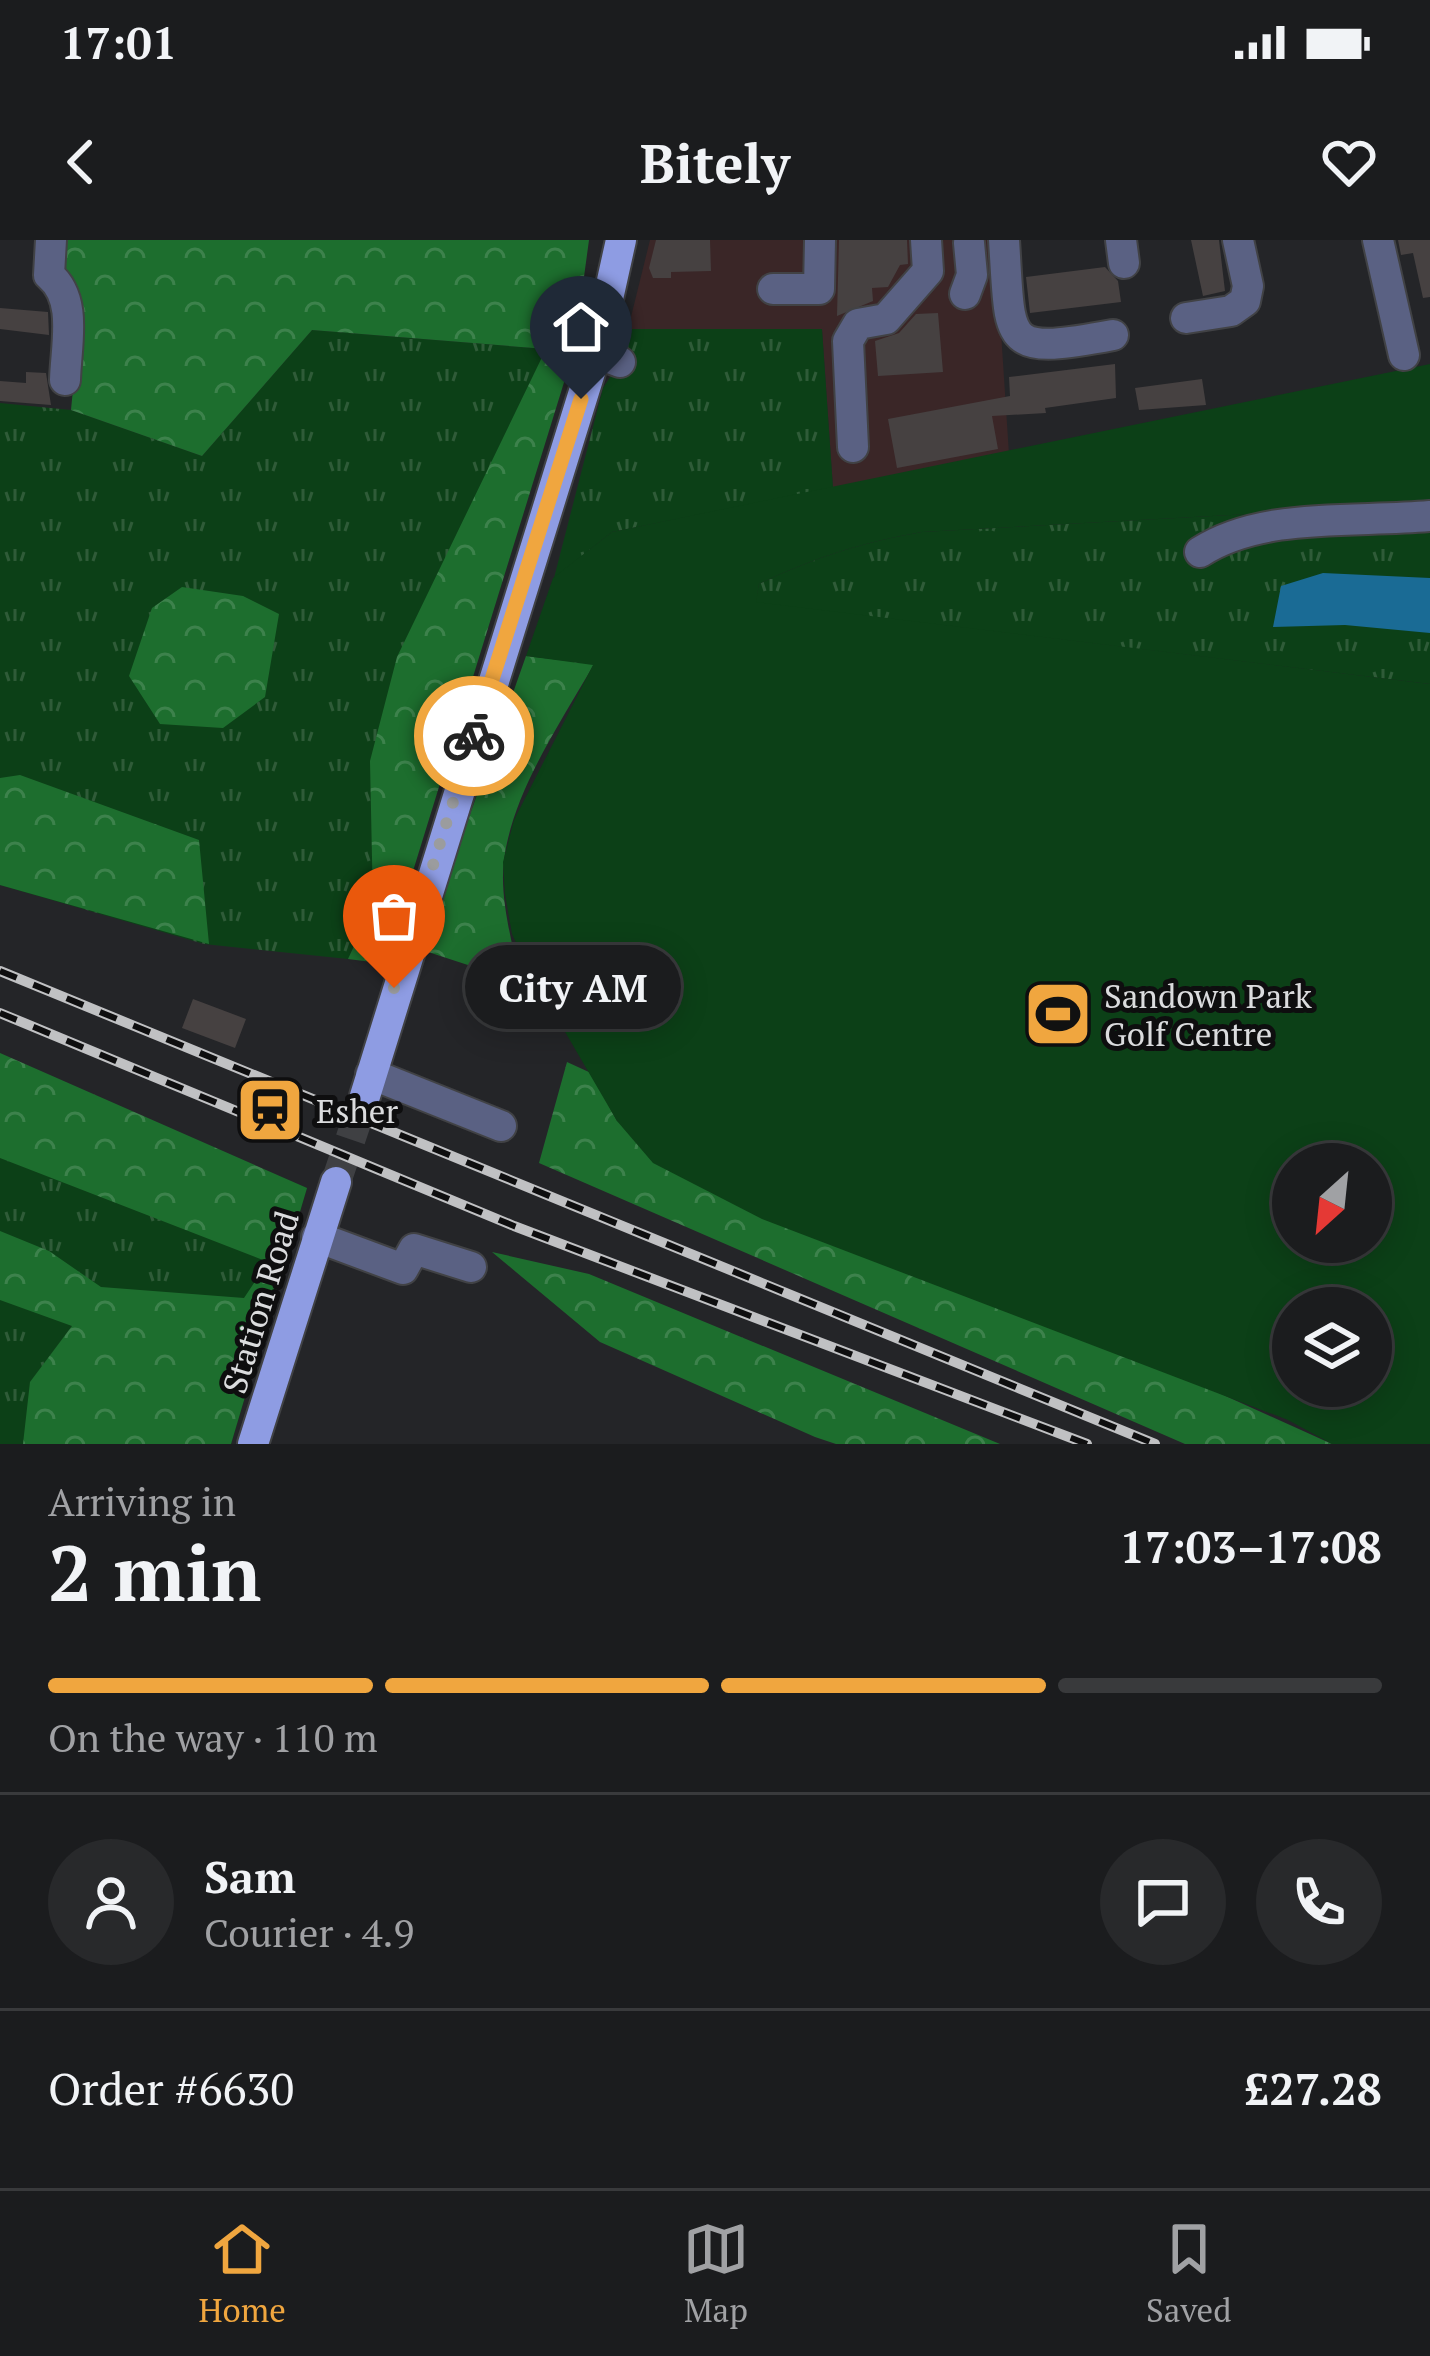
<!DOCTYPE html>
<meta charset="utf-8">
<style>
:root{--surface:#1b1c1e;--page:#28292b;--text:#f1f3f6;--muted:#a0a1a4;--line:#393a3c;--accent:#f0a63f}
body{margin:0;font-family:"PT Serif",serif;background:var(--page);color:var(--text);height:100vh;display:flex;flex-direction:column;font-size:45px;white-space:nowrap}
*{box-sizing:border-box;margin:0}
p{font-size:39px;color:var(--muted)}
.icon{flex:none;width:66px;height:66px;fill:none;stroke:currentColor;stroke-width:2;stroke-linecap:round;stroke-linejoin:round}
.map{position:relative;height:1204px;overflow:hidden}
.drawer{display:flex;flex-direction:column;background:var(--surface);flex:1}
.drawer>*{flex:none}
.needle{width:78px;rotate:207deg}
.controls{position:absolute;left:1272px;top:903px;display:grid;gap:24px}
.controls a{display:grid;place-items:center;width:120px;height:120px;border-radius:50%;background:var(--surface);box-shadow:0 6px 30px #0003,0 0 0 3px var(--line);font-size:60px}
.pin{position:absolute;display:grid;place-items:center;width:102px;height:102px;color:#fff;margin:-123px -51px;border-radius:50% 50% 50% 0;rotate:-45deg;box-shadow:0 0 12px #0007}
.pin .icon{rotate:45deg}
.courier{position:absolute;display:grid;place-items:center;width:120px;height:120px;margin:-60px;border:9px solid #f0a63f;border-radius:50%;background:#fff;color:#222;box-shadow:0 3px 15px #0007}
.bubble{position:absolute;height:84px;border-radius:42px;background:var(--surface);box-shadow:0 6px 30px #0003,0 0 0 3px var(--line);font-size:39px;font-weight:700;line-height:84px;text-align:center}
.head em{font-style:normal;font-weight:700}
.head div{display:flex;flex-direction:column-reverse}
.head{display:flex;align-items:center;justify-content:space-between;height:204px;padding:0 48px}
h1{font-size:78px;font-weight:700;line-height:90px}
.bar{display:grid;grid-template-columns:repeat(4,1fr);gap:18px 12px;align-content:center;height:144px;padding:0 48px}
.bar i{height:15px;border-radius:9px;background:var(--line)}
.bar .on{background:var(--accent)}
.bar p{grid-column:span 4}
.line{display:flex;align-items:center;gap:30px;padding:0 48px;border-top:3px solid var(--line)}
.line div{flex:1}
.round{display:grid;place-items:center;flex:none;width:126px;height:126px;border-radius:63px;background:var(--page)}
.status{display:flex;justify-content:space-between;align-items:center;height:84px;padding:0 60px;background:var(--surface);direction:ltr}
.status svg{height:33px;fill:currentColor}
header{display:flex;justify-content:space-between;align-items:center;height:156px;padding:0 48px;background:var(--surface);font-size:54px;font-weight:700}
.menu{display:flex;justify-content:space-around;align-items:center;height:168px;border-top:3px solid var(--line);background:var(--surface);font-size:33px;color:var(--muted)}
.menu a{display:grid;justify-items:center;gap:6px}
.menu .on{color:var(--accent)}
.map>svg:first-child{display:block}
.commercial{fill:#3a2627}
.grass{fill:url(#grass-tufts)}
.forest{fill:url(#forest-crowns)}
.garden{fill:#0c4017;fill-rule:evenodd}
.water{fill:#1a6b95}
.building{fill:#464141}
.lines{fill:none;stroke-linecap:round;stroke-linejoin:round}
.major-tunnel{stroke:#3f4043;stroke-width:30;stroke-dasharray:30 15;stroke-linecap:butt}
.minor-casing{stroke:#414245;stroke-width:34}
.major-casing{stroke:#414245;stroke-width:34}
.minor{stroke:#5a6183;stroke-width:30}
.major{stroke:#8e9ce3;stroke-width:30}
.rail-casing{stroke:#c0c1c3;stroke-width:10}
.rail{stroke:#0e0e0f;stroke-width:6;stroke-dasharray:18;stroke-linecap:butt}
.done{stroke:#9b9c9e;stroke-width:12;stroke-dasharray:0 21.6}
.route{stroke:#f0a63f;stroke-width:15}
.labels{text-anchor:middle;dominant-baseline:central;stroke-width:10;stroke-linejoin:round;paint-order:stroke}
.poi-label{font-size:33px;fill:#dbdcde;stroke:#0e0e0f;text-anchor:start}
.street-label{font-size:33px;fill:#dbdcde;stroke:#0e0e0f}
</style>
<div class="status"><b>17:01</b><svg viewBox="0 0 49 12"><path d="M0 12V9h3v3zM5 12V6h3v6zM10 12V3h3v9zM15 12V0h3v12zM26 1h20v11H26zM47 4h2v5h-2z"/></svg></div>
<header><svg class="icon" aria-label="back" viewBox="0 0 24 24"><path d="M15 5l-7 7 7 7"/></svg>Bitely<svg class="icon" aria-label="heart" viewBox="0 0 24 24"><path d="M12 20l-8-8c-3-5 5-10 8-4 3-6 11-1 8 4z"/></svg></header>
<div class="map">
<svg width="1430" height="1204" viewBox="0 0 1430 1204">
<defs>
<pattern id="grass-tufts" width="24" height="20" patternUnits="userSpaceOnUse" patternTransform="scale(3)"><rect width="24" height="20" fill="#0c4017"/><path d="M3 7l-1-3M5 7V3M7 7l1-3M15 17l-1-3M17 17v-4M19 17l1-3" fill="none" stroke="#2f5b38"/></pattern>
<pattern id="forest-crowns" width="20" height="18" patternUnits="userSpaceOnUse" patternTransform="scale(3)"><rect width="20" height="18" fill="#1d6e2e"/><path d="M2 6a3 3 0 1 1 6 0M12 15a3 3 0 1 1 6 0" fill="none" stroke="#3d824c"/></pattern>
</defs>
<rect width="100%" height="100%" fill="#242528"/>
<path class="commercial" d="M650,0H995L1009,214L833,248L822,89H628Z"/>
<path class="grass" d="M628,89H822L833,248L612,292L554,338L603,148L620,122Z
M312,90L546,109L373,665L348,719L204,704L0,645V163L71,170L202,216Z
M1430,264V444L755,363L759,344C813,318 863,302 922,292Z
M0,818L307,948L231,1204H0Z"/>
<path class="forest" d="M62,0H589L574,110L392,699L380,723L348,719L373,665L370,521L397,417L546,109L312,90L202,216L71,170L81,66L59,28Z
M182,347L243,356L279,374L265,457L223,488L160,484L129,436L152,368Z
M526,416L594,424C560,484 513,551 504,620C499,659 513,704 520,742L422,710Z
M20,535L199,600L209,704L0,645V538Z
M0,813L307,948L231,1204H23L30,1142L72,1086L0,1060V991L49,1011L101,1047L244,1058L268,1022L0,918Z
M567,822L591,833L617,881L1332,1204H1185L539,923Z
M492,1012L589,1034L1000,1204H836L815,1197L600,1102Z"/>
<path class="garden" d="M1430,124V264L922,292C863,302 813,318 759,344L756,362L1430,444V1204H1332L1288,1180L762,979L653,923L617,881L529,730L512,694L505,654L503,622L514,580L593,425L526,416L553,338L612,292ZM1293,924H1371V1002H1293ZM1293,1068H1371V1146H1293Z"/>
<path class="water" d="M1323,333L1430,338V393L1345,385L1273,387L1281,346Z"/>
<path class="building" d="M656,0H710L711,31L671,32V38H653L649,28Z
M839,0H907L908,24L900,25L888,47L872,48L873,61L837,76Z
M1191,0H1219L1225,51L1203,56Z
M1398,0H1430V57L1423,58L1413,13L1401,15Z
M1105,27L1118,41L1121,62L1030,73L1026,37Z
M0,68L48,72L49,95L0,89Z
M938,73L943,132L878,136L875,101L899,93L916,74Z
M1115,124L1116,158L1045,168L1046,173L992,176L998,209L897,228L888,179L1010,156L1009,137Z
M26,132L46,133L51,165L0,161V141L26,143Z
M1202,139L1206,165L1139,170L1135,148Z
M193,759L246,779L235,808L182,788Z"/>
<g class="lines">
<path class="major-tunnel" d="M336,942L365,856"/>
<g class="minor-casing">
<path id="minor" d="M51,0L49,35C78,59 66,104 65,140
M1004,0C1011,105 1001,116 1113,95
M1121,0L1124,23
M1378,0L1404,115
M773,49H819L820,0
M965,54L972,35L969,3
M1186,78L1231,71L1245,61L1248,46L1238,0
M596,113L620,122
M853,207L848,101L858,84L886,79L928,31L926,0
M1200,312C1264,271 1357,283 1430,276
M371,834L501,886
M317,997L403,1029L414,1009L471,1027"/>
</g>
<g class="major-casing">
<path id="major" d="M365,856L596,113L621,0
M253,1204L336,942"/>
</g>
<use href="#minor" class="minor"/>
<use href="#major" class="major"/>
<g class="rail-casing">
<path id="rail" d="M0,731L1155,1204
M0,773L514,986L1087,1204"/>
</g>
<use href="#rail" class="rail"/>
</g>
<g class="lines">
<path class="done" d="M394,748L474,496"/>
<path class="route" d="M474,496L581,159"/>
</g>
<defs>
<g id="stadium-square" transform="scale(3.45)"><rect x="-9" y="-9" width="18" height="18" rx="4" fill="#f0a63f" stroke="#0e0e0f"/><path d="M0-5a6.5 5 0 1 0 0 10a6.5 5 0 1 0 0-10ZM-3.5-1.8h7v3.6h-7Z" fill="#111"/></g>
<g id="station-square" transform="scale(3.45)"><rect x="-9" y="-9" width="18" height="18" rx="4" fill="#f0a63f" stroke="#0e0e0f"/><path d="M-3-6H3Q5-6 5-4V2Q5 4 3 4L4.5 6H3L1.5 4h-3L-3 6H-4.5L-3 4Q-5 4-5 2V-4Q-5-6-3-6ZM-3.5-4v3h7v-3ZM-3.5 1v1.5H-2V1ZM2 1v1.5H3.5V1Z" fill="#111"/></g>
</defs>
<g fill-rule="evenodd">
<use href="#stadium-square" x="1058" y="774"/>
<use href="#station-square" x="270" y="870"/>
</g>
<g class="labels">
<g class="poi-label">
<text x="1104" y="755">Sandown Park<tspan x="1104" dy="38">Golf Centre</tspan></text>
<text x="316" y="870">Esher</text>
</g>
<g class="street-label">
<text transform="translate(260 1062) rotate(-73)">Station Road</text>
</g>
</g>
</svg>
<div class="controls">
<a><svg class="needle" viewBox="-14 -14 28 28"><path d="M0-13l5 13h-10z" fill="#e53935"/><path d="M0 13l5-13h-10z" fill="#a0a1a4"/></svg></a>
<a><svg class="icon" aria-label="layers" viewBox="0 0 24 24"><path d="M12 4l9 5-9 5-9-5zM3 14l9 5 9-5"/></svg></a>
</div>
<div class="pin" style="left:394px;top:748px;background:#ea580c"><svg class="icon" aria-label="bag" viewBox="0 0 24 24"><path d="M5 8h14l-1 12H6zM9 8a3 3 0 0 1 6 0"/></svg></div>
<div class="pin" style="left:581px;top:159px;background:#1f2937"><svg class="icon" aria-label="home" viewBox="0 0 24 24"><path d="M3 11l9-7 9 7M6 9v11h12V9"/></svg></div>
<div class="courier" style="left:474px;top:496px"><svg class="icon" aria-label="bike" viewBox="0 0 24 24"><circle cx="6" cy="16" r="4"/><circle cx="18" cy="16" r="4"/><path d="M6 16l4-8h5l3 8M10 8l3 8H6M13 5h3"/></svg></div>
<div class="bubble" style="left:465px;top:705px;width:216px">City AM</div>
</div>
<section class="drawer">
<div class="head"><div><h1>2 min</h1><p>Arriving in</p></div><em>17:03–17:08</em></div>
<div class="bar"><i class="on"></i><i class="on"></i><i class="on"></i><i></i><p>On the way · 110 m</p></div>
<div class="line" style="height:216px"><a class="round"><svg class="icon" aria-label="person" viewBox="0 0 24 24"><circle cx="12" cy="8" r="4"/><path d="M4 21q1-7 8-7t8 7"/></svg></a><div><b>Sam</b><p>Courier · 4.9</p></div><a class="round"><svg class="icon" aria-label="chat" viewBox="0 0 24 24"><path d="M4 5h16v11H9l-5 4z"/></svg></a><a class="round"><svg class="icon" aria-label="phone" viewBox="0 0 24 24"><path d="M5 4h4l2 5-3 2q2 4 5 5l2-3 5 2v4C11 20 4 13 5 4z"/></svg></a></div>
<div class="line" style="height:156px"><div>Order #6630</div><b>£27.28</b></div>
</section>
<nav class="menu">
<a class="on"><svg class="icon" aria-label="home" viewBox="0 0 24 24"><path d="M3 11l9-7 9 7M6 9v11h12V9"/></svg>Home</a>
<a><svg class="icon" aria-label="map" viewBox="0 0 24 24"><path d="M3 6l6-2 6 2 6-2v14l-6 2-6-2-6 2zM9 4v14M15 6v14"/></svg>Map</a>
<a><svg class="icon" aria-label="saved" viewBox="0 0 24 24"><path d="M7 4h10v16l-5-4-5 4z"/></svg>Saved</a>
</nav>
